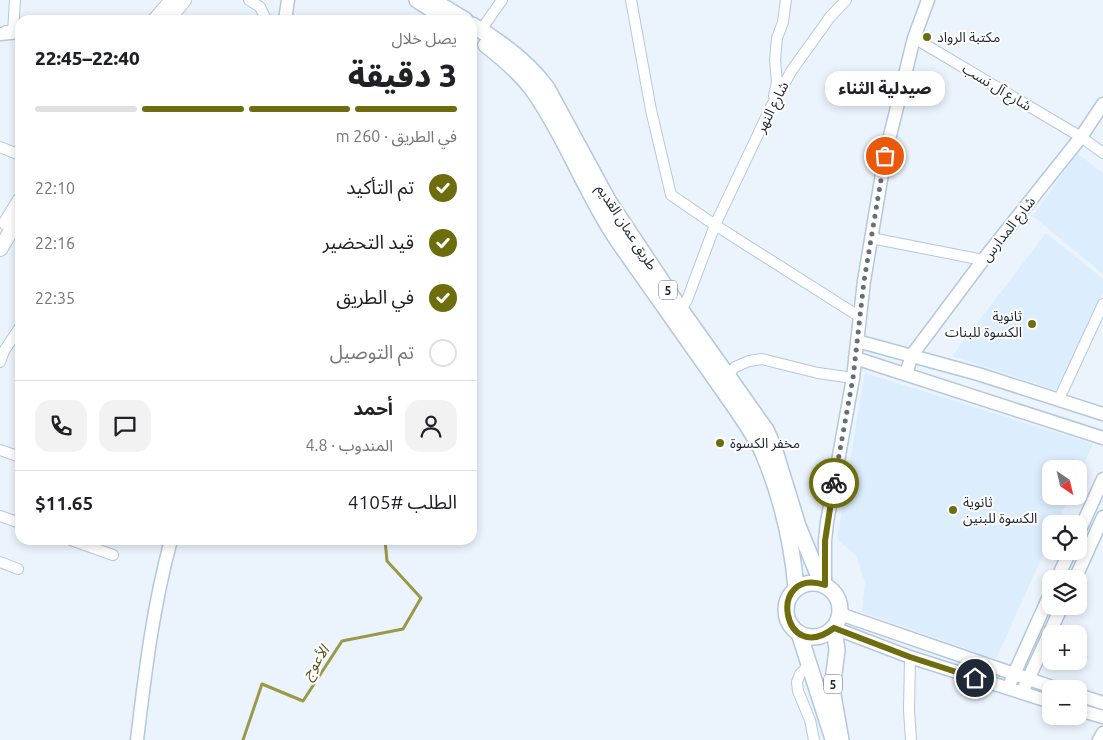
<!DOCTYPE html>
<html lang="ar">
<meta charset="utf-8">
<style>
:root{--surface:#fff;--page:#f2f2f2;--text:#202124;--muted:#757577;--line:#e0e0e0;--accent:#6e6d0d}
body{margin:0;font-family:Ubuntu,"Noto Sans Arabic",sans-serif;background:var(--page);color:var(--text);direction:rtl;height:100vh;display:flex;flex-direction:column;font-size:19px;white-space:nowrap}
*{box-sizing:border-box;margin:0}
p{font-size:16px;color:var(--muted)}
.icon{flex:none;width:28px;height:28px;fill:none;stroke:currentColor;stroke-width:2;stroke-linecap:round;stroke-linejoin:round}
.map{position:relative;flex:1;overflow:hidden;direction:ltr}
.sheet{position:absolute;left:15px;top:15px;width:462px;height:530px;display:flex;flex-direction:column;background:var(--surface);border-radius:15px;box-shadow:0 2px 8px #0003;direction:rtl}
.sheet>*{flex:none}
.needle{width:32px;rotate:145deg}
.tools{position:absolute;left:1042px;top:460px;display:grid;gap:10px}
.tools a{display:grid;place-items:center;width:45px;height:45px;border-radius:10px;background:var(--surface);box-shadow:0 2px 8px #0003;font-size:25px}
.pin{position:absolute;display:grid;place-items:center;width:42px;height:42px;color:#fff;margin:-21px;border:2px solid #fff;border-radius:50%;box-shadow:0 1px 5px #0007}
.courier{position:absolute;display:grid;place-items:center;width:50px;height:50px;margin:-25px;border:4px solid #6e6d0d;border-radius:50%;background:#fff;color:#222;box-shadow:0 1px 6px #0007}
.bubble{position:absolute;height:35px;border-radius:15px;background:var(--surface);box-shadow:0 2px 8px #0003;font-size:16px;font-weight:800;line-height:35px;text-align:center;direction:rtl}
.headline em{font-style:normal;font-weight:800}
.headline div{display:flex;flex-direction:column-reverse}
.headline{display:flex;align-items:center;justify-content:space-between;height:85px;padding:0 20px}
h1{font-size:32px;font-weight:800;line-height:38px}
.bar{display:grid;grid-template-columns:repeat(4,1fr);gap:8px 5px;align-content:center;height:60px;padding:0 20px}
.bar i{height:6px;border-radius:4px;background:var(--line)}
.bar .current{background:var(--accent)}
.bar p{grid-column:span 4}
.line{display:flex;align-items:center;gap:12px;padding:0 20px;border-top:1px solid var(--line)}
.line div{flex:1}
.round{display:grid;place-items:center;flex:none;width:52px;height:52px;border-radius:15px;background:var(--page)}
ol{padding:0 20px;list-style:none}
li{display:flex;align-items:center;gap:15px;height:55px}
li p{margin-inline-start:auto}
li .icon{padding:5px;border-radius:50%;background:var(--accent);color:#fff;stroke-width:4}
li:last-child{color:var(--muted)}
li i{width:28px;height:28px;border:2px solid var(--line);border-radius:50%}
.map>svg:first-child{display:block}
.built{fill:#dcedfd}
.lines{fill:none;stroke-linecap:round;stroke-linejoin:round}
.stream{stroke:#999948;stroke-width:3}
.minor-casing{stroke:#b3c8dc;stroke-width:12}
.tertiary-casing{stroke:#b3c8dc;stroke-width:15}
.secondary-casing{stroke:#b3c8dc;stroke-width:16}
.primary-casing{stroke:#b3c8dc;stroke-width:18}
.minor{stroke:#fff;stroke-width:10}
.tertiary{stroke:#fff;stroke-width:12}
.secondary{stroke:#fff;stroke-width:14}
.primary{stroke:#fff;stroke-width:15}
.done{stroke:#666e76;stroke-width:5;stroke-dasharray:0 9}
.route{stroke:#6e6d0d;stroke-width:6}
.poi-dot{fill:#6e6d0d;stroke:#fff;stroke-width:2}
.labels{text-anchor:middle;dominant-baseline:central;stroke-width:4;stroke-linejoin:round;paint-order:stroke}
.shield{fill:#fff;stroke:#62676d;stroke-width:1}
.shield-label{font-size:12px;font-weight:bold;fill:#1e262e}
.poi-label{font-size:14px;fill:#1e262e;stroke:#fff;text-anchor:start}
.street-label{font-size:14px;fill:#1e262e;stroke:#fff}
.water-label{font-size:15px;font-style:italic;fill:#59581c;stroke:#fff}
</style>
<div class="map">
<svg width="1103" height="740" viewBox="0 0 1103 740">
<rect width="100%" height="100%" fill="#ebf4fd"/>
<path class="built" d="M1077,153L1103,173V274L1033,216Z
M1046,233L1103,279V292L1056,390L952,356Z
M865,373L1093,444L1079,476V469H1051V496H1070L1057,524H1051V537L996,659L862,612L865,582L856,556L837,539Z"/>
<g class="lines">
<path class="stream" d="M243,740L262,684L303,701L342,641L403,629L421,598L387,561L385,540"/>
<g class="minor-casing">
<path id="minor" d="M249,0L260,7L265,17L263,20
M631,0L651,110L671,195L715,225L860,317
M481,30L502,0
M6,31L13,32L15,0
M914,38L1081,137L1103,153
M774,96L777,82L775,60L777,38L783,22L786,0
M0,147L20,155
M871,238L983,260
M681,310L687,300L715,225L771,107L792,70L830,17L846,0
M0,362L4,351L20,327
M728,375L735,367L749,361L762,359L818,373L853,378
M1059,399L1103,304
M0,450L20,457
M0,516L20,523
M71,540L113,555
M0,562L18,569
M910,657L909,710L911,740
M809,665L800,674L797,682L798,691L810,720L814,740"/>
</g>
<g class="tertiary-casing">
<path id="tertiary" d="M285,20L288,0
M0,34L20,32
M857,341L978,374L1103,414
M855,358L1103,438
M906,374L912,355L983,260L1081,137L1103,104
M1079,532L1103,479
M1057,579L1070,551
M1075,579L1103,517
M825,585V541L827,522L853,378L864,281L885,156L914,38L928,0
M840,614L1058,689
M834,628L910,657L1051,702
M1011,681L1051,592
M1025,686L1062,606
M1079,695L1103,703
M1079,710L1103,717
M137,740C145,673 153,606 171,540
M1099,740L1103,733"/>
</g>
<g class="secondary-casing">
<path id="secondary" d="M170,17L184,0
M155,20L172,0
M6,223L20,200
M0,249L20,216"/>
</g>
<g class="primary-casing">
<path id="primary" d="M417,0L439,14
M432,0L465,20
M472,25C501,42 527,61 547,88L609,202L681,310L766,430L774,448L798,526L822,584
M486,45C504,59 522,74 535,93C567,139 586,194 618,241C650,287 683,333 716,380C731,402 752,429 763,453C781,496 792,542 796,588
M786 610a27 27 0 1 1 54 0a27 27 0 1 1-54 0Z
M834,628L837,650L832,689L841,740
M799,633L832,736"/>
</g>
<use href="#minor" class="minor"/>
<use href="#tertiary" class="tertiary"/>
<use href="#secondary" class="secondary"/>
<use href="#primary" class="primary"/>
</g>
<g class="lines">
<path class="done" d="M834,483L853,378L864,281L885,156"/>
<path class="route" d="M834,483L825,541V585C766,566 782,668 834,628L910,657L975,678"/>
</g>
<g class="poi-dot">
<circle cx="927" cy="37" r="5"/>
<circle cx="1032" cy="324" r="5"/>
<circle cx="720" cy="443" r="5"/>
<circle cx="953" cy="510" r="5"/>
</g>
<g class="labels">
<g class="shield">
<rect x="659" y="280.5" width="18" height="19" rx="4"/>
<rect x="824" y="674.5" width="18" height="19" rx="4"/>
</g>
<g class="shield-label">
<text x="668" y="290">5</text>
<text x="833" y="684">5</text>
</g>
<g class="poi-label">
<text x="937" y="37">مكتبة الرواد</text>
<text x="1022" y="316" text-anchor="end">ثانوية<tspan x="1022" dy="16">الكسوة للبنات</tspan></text>
<text x="730" y="443">مخفر الكسوة</text>
<text x="963" y="502">ثانوية<tspan x="963" dy="16">الكسوة للبنين</tspan></text>
</g>
<g class="street-label">
<text transform="translate(997 87) rotate(31)">شارع آل نسب</text>
<text transform="translate(772 107) rotate(-63)">شارع النهر</text>
<text transform="translate(627 227) rotate(57)">طريق عمان القديم</text>
<text transform="translate(1008 229) rotate(-52)">شارع المدارس</text>
</g>
<g class="water-label">
<text transform="translate(315 662) rotate(-56)">الأعوج</text>
</g>
</g>
</svg>
<div class="tools">
<a><svg class="needle" viewBox="-14 -14 28 28"><path d="M0-13l5 13h-10z" fill="#e53935"/><path d="M0 13l5-13h-10z" fill="#757577"/></svg></a>
<a><svg class="icon" aria-label="locate" viewBox="0 0 24 24"><circle cx="12" cy="12" r="6"/><path d="M12 2v4M12 18v4M2 12h4M18 12h4"/></svg></a>
<a><svg class="icon" aria-label="layers" viewBox="0 0 24 24"><path d="M12 4l9 5-9 5-9-5zM3 14l9 5 9-5"/></svg></a>
<a>+</a>
<a>−</a>
</div>
<div class="pin" style="left:885px;top:156px;background:#ea580c"><svg class="icon" aria-label="bag" viewBox="0 0 24 24"><path d="M5 8h14l-1 12H6zM9 8a3 3 0 0 1 6 0"/></svg></div>
<div class="pin" style="left:975px;top:678px;background:#1f2937"><svg class="icon" aria-label="home" viewBox="0 0 24 24"><path d="M3 11l9-7 9 7M6 9v11h12V9"/></svg></div>
<div class="courier" style="left:834px;top:483px"><svg class="icon" aria-label="bike" viewBox="0 0 24 24"><circle cx="6" cy="16" r="4"/><circle cx="18" cy="16" r="4"/><path d="M6 16l4-8h5l3 8M10 8l3 8H6M13 5h3"/></svg></div>
<div class="bubble" style="left:825px;top:71px;width:120px">صيدلية الثناء</div>
<section class="sheet">
<div class="headline"><div><h1>3 دقيقة</h1><p>يصل خلال</p></div><em>22:40–22:45</em></div>
<div class="bar"><i class="current"></i><i class="current"></i><i class="current"></i><i></i><p>في الطريق · 260 m</p></div>
<ol>
<li><svg class="icon" aria-label="check" viewBox="0 0 24 24"><path d="M5 12l5 5 9-10"/></svg>تم التأكيد<p>22:10</p></li>
<li><svg class="icon" aria-label="check" viewBox="0 0 24 24"><path d="M5 12l5 5 9-10"/></svg>قيد التحضير<p>22:16</p></li>
<li><svg class="icon" aria-label="check" viewBox="0 0 24 24"><path d="M5 12l5 5 9-10"/></svg>في الطريق<p>22:35</p></li>
<li><i></i>تم التوصيل</li>
</ol>
<div class="line" style="height:90px"><a class="round"><svg class="icon" aria-label="person" viewBox="0 0 24 24"><circle cx="12" cy="8" r="4"/><path d="M4 21q1-7 8-7t8 7"/></svg></a><div><b>أحمد</b><p>المندوب · 4.8</p></div><a class="round"><svg class="icon" aria-label="chat" viewBox="0 0 24 24"><path d="M4 5h16v11H9l-5 4z"/></svg></a><a class="round"><svg class="icon" aria-label="phone" viewBox="0 0 24 24"><path d="M5 4h4l2 5-3 2q2 4 5 5l2-3 5 2v4C11 20 4 13 5 4z"/></svg></a></div>
<div class="line" style="height:65px"><div>الطلب #4105</div><b>$11.65</b></div>
</section>
</div>
